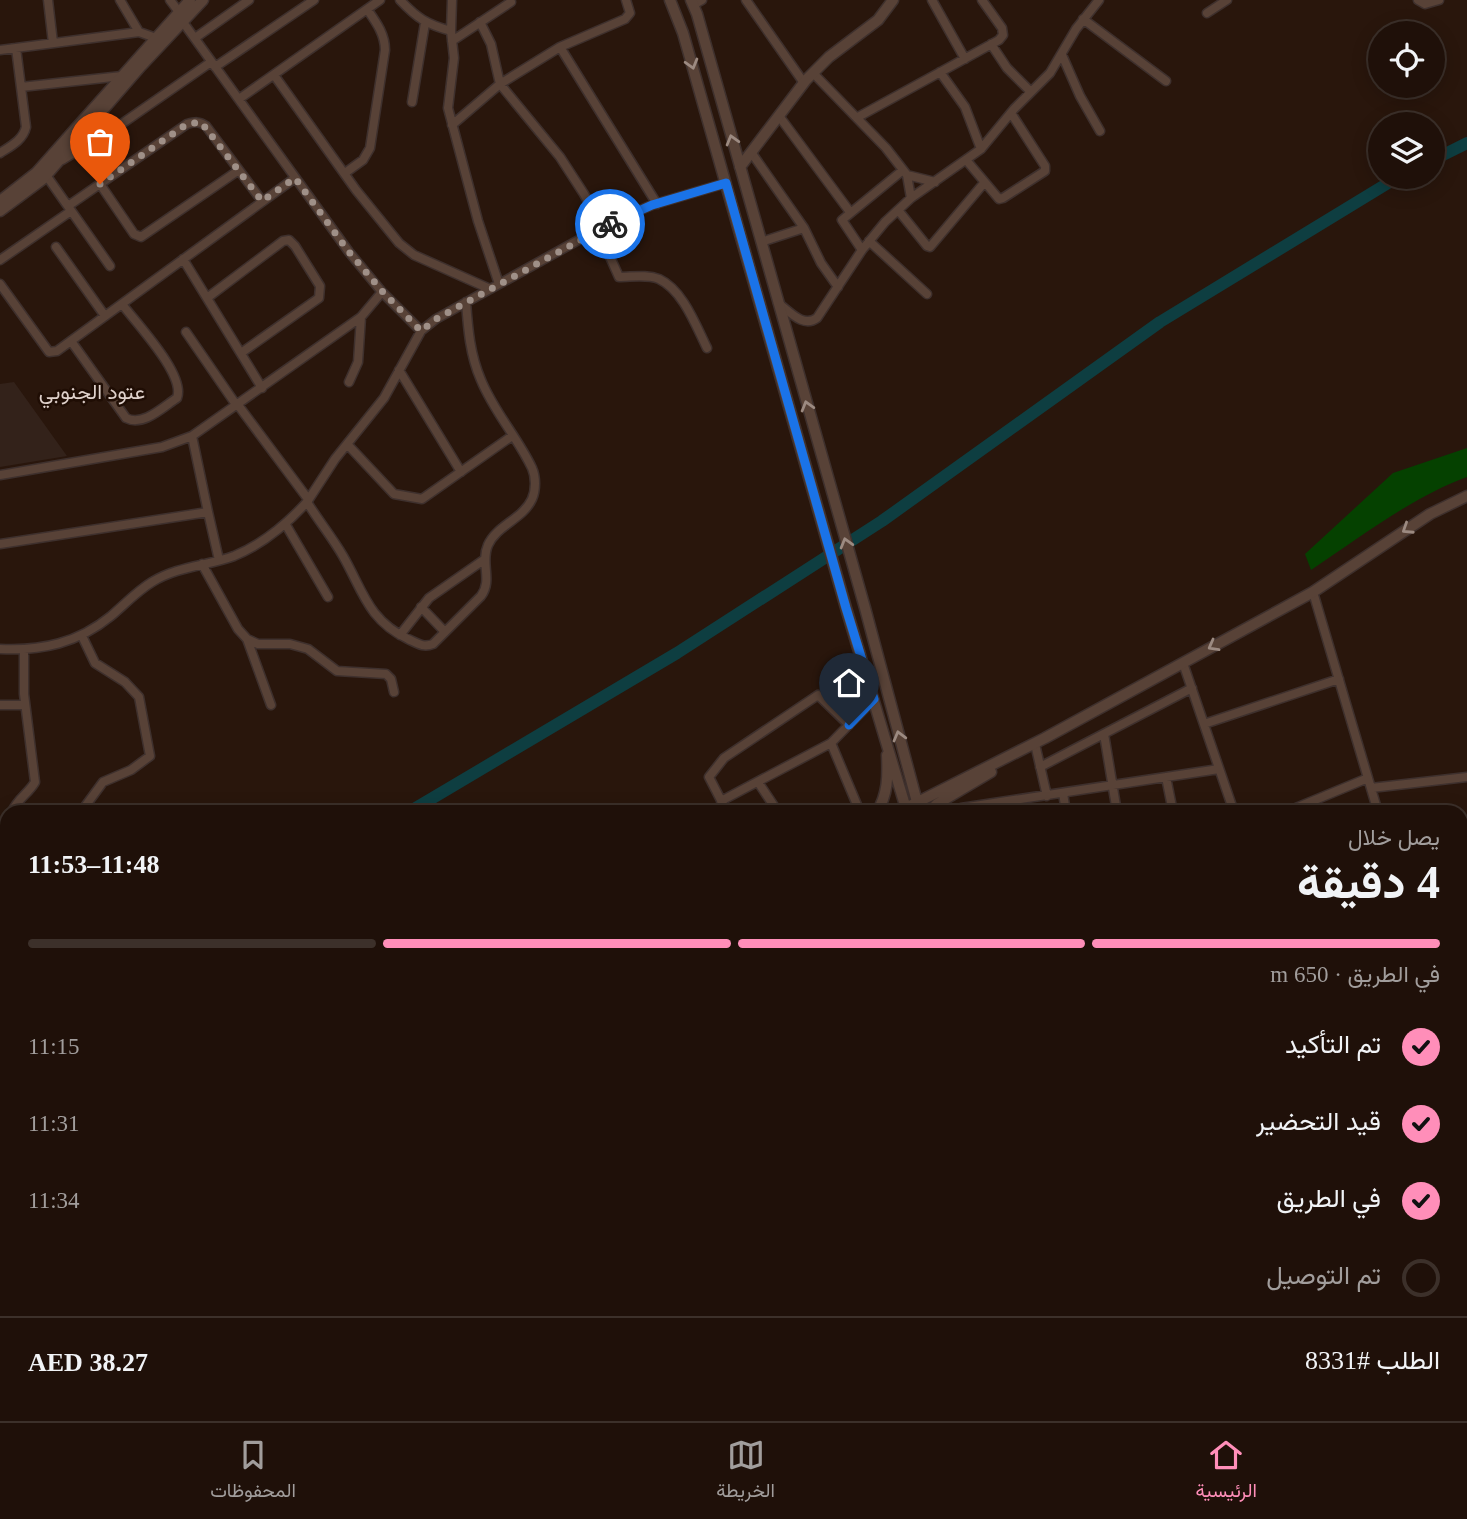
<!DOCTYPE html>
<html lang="ar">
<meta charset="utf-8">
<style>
:root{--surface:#1f1009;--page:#2c1e17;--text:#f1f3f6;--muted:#a19d9c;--line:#3c302a;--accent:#ff8eb9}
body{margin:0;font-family:"Times New Roman",Vazirmatn,serif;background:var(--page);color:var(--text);direction:rtl;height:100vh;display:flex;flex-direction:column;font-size:26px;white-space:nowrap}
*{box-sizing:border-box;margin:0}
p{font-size:23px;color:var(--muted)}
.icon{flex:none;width:38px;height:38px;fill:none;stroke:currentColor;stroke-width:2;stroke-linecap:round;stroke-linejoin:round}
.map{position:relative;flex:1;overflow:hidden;direction:ltr}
.side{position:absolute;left:0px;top:805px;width:1468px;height:616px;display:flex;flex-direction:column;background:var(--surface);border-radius:21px 21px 0 0;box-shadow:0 4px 18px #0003,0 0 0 2px var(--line);direction:rtl}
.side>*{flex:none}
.controls{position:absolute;left:1368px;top:21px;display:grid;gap:14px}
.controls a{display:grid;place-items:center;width:77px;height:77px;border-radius:50%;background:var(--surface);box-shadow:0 4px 18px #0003,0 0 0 2px var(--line);font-size:35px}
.pin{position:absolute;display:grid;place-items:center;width:60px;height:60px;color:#fff;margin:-72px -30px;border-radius:50% 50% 50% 0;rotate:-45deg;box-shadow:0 0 7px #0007}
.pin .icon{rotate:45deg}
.courier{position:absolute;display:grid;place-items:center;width:70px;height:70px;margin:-35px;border:5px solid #1a73e8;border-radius:50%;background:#fff;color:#222;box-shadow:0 2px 9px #0007}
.summary em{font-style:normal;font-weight:700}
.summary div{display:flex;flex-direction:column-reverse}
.summary{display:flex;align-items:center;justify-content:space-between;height:119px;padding:0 28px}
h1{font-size:46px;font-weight:700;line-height:52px}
.bar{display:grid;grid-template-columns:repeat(4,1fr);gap:10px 7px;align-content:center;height:84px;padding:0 28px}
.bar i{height:9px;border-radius:5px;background:var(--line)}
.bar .current{background:var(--accent)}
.bar p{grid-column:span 4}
.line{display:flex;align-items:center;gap:18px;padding:0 28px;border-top:2px solid var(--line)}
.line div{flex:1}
ol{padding:0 28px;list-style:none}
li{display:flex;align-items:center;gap:21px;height:77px}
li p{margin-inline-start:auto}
li .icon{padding:7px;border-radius:50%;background:var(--accent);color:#111;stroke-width:4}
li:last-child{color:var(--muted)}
li i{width:38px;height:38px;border:4px solid var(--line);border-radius:50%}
.dock{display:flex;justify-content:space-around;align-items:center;height:98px;border-top:2px solid var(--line);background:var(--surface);font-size:19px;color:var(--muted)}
.dock a{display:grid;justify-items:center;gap:4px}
.dock .current{color:var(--accent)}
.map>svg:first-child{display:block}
.education{fill:#33221a}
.green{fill:#054100}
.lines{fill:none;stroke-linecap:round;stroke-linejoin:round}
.river{stroke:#0e3e41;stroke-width:12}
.minor-casing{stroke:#3e302d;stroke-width:11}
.tertiary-casing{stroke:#3e302d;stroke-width:13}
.minor{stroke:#584237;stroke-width:8}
.tertiary{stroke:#584237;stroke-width:10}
.oneway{stroke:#9c8a81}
.done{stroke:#9f9088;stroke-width:7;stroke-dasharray:0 12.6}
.route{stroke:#1a73e8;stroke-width:9}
.labels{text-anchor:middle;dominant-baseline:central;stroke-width:5;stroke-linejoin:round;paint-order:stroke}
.neighbourhood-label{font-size:21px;fill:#dfd1cb;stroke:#1f0d04}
</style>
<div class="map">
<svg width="1467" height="1421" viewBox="0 0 1467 1421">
<rect width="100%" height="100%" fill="#29160c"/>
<path class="education" d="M14,382L67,456L0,467V384Z
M1087,1414H1106L1107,1421H1047Z"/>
<path class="green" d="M1467,448V477C1412,497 1359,538 1311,570L1305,554L1393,473Z"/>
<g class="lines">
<path class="river" d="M1433,160L1467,143
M409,812L677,653L882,521L1160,322L1398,177
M0,1045L7,1041"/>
<g class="minor-casing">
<path id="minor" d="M48,0L53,43
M120,0L139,32L156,38
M170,0L179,12
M400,0C417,18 426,24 451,31
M452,0L451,31L454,58L448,108L478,221L499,284
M746,0L804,83
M932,0L965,59
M1418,0L1425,4L1439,0
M693,5L702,0
M1207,13L1227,0
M180,18L349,252L382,292L421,331
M1083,19L1166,81
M480,22L491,44L500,84L560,157L584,194L602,227
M195,38L249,0
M452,41L511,2
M991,44L1007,68L1031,92
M560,47L657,204
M0,50L139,32
M1062,55L1080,96L1100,131
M215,67L314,0
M940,72L965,107L981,149
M813,73L886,148L907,175L911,198
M274,75L356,190L399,243L414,255L490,289
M21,87L122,76
M239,99L380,0
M412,102L425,23
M779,116L850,212
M858,117L999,40L1003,35L1002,28L982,0
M452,125L500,84L560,47L625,19L630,13L626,0
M751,152L804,228L821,263L838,287
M0,153C11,146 23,140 26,127L16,48
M62,160L120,125L211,62
M967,161L999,199L1003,198L1045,171V166L1011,113
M345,173L363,160L370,148L385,50C385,34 376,22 367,9
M46,175L110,266
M907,175L935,182
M100,184L134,234L141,237L239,170
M68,206L187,124C195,122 199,121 206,126L262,201
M898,210L927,246L930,247L984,183
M598,230L619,277C632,277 647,274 659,279C683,290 696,326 707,348
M869,241L927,294
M761,242L804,228
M56,247L105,316
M862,250L842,220L903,170
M183,259L262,388
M0,260L71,211
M0,284L49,352L57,351L295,178
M207,298L283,241L289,240L295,246L320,286L319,298L241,353
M466,302C468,329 470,355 481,380C494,412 518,438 532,468C536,477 536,490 532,499C523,519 497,525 488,545C480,563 493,580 481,596L433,644C423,648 417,643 408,639C368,620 363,591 343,556C332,537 318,520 307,502L335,459L384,398L421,331L436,319L602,227L652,205L726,183
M778,303C790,312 803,328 817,318L862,250L885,222L911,198L981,149L1014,109L1050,73L1076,29L1099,0
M186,332L237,406
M71,341L126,418C143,427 163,407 177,398C186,375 136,323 122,304
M399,370L461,472
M349,382L358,362L361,317
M238,405L308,499
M347,444L394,494L422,499L512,436
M0,475L162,447L192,436L361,317L382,292
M208,512L219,560
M286,525L328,597
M0,544L208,512L192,436
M202,564L238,629L247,639L258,644H290L308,649L337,671L386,674L391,679L394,692
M1313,592L1378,812
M421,607L445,632
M400,635L429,598L485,559
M247,639L271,705
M0,649C42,651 78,643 111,616C124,605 137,591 152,582C178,566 207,566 234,556C263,544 286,525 307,502
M1183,663L1234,812
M0,705H25
M1204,724L1339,679
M1104,734L1117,812
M1035,744L1047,796
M1040,767L1192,688
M1166,777L1173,812
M758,782L778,812
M1371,788L1467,777
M1063,793L1066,812
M721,801L831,743
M961,808L1219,769
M12,812C17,799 29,793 35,782L24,694V650
M81,812L103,782L131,770L150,756L139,697L125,682L95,663L82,636
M727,812L709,777L724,758L818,695L849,725
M860,812L831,743L874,699
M1286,812L1368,778
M1461,844L1467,843
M0,863L7,860
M1461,919L1467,918
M1461,988H1467
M1461,1055L1467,1054
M1461,1079L1467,1098
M0,1241L7,1248
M0,1298L7,1292
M379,1414L382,1421
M551,1414L552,1421
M620,1414L621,1421
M675,1414L676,1421
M729,1414L730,1421
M786,1414L787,1421
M840,1414L841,1421
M895,1414L896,1421
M1114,1414L1115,1421
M1166,1414L1167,1421
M1222,1414L1223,1421
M1276,1414L1277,1421
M1332,1414L1333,1421
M1387,1414L1388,1421
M1443,1414L1446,1421
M447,1421L463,1414
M908,1421L947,1414
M967,1421L998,1416L1013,1421"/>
</g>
<g class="tertiary-casing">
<path id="tertiary" d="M670,0L683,33L846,608L907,812
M691,0L697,14L865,608L917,802L913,812
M740,167L806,80L829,57L878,20L893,0
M0,201L36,173L190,0
M0,211L43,179L141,66L203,0
M877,812C888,794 888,776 887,755
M898,812L1045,738L1313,592L1430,514L1467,496
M929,812L937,804L991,772
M90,1414L93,1421
M1017,1414L1018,1421
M35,1421L46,1414
M65,1421L76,1414"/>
</g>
<use href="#minor" class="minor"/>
<use href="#tertiary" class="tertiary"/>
</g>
<defs><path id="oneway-chevron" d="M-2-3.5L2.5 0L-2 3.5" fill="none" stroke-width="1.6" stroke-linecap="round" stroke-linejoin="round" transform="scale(1.75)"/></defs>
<g class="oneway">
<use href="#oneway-chevron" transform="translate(692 64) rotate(74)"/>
<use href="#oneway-chevron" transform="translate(732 140) rotate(-106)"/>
<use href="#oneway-chevron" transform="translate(807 406) rotate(-106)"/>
<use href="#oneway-chevron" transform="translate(1407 529) rotate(147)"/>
<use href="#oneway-chevron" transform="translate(846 543) rotate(-106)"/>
<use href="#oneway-chevron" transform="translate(1213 646) rotate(151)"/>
<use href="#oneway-chevron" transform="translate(899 736) rotate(-105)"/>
</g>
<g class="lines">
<path class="done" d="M100,184L187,124L201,122L262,201L295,178L349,252L383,292L421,331L436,319L610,224"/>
<path class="route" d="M610,224L652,205L726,183L846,608L874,699L849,725"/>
</g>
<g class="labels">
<g class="neighbourhood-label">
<text x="92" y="392">عتود الجنوبي</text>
</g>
</g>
</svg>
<div class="controls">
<a><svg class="icon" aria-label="locate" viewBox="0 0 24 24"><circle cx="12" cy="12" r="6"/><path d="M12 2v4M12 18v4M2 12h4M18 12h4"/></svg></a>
<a><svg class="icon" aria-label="layers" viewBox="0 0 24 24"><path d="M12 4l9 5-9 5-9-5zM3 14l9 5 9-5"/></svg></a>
</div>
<div class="pin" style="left:100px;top:184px;background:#ea580c"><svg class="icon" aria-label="bag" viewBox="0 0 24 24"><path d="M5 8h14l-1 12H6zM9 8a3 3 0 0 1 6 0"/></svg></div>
<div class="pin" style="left:849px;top:725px;background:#1f2937"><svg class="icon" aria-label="home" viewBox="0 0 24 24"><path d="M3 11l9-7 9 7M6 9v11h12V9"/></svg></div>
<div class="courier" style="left:610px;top:224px"><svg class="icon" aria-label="bike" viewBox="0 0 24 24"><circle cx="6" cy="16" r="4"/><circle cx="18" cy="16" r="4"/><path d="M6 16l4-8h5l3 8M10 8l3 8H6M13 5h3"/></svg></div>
<section class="side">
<div class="summary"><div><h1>4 دقيقة</h1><p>يصل خلال</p></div><em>11:48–11:53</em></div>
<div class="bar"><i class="current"></i><i class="current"></i><i class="current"></i><i></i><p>في الطريق · 650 m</p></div>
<ol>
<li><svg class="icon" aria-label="check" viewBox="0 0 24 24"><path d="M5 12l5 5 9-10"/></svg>تم التأكيد<p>11:15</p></li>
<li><svg class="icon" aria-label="check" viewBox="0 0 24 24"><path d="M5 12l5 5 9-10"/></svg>قيد التحضير<p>11:31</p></li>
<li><svg class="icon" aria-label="check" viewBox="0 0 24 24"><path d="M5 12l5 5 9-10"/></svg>في الطريق<p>11:34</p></li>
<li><i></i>تم التوصيل</li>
</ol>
<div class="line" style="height:91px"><div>الطلب #8331</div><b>AED 38.27</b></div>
</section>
</div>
<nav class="dock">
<a class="current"><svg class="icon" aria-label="home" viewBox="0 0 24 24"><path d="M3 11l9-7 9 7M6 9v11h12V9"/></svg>الرئيسية</a>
<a><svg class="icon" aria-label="map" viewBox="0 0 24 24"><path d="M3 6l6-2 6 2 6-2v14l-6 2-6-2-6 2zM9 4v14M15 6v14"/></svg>الخريطة</a>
<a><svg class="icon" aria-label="saved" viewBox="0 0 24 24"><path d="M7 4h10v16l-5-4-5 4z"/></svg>المحفوظات</a>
</nav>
